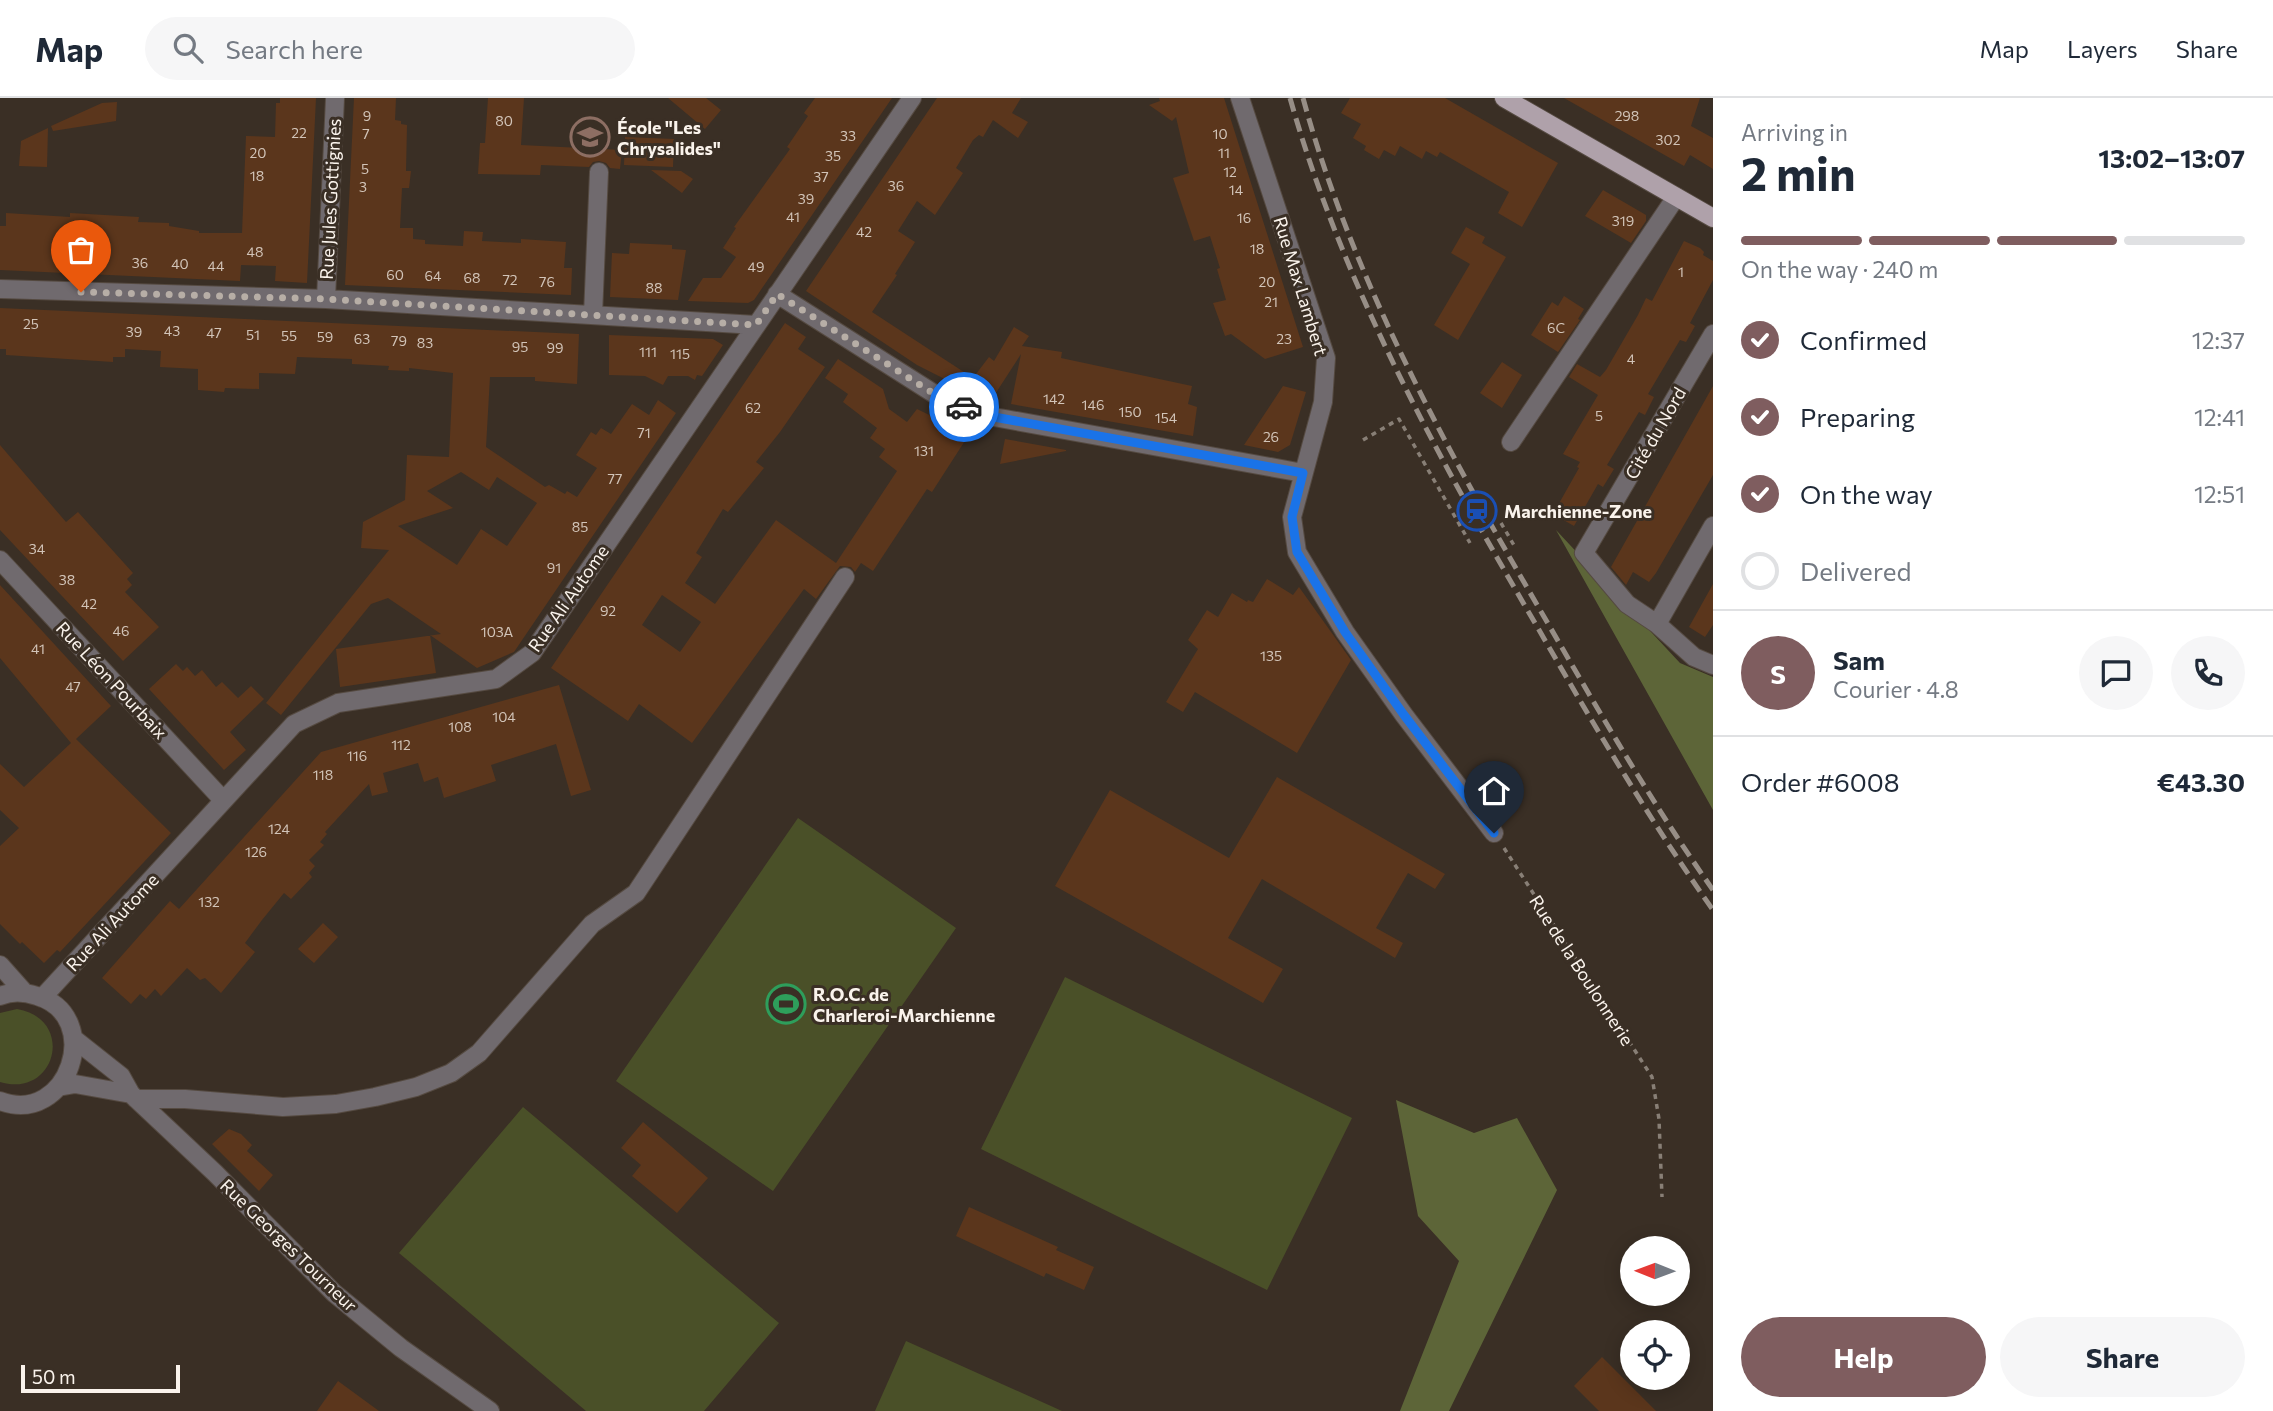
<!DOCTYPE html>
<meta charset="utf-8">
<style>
:root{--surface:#fff;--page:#f6f6f7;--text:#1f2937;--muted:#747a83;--line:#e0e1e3;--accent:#7f5d5f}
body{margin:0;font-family:Commissioner,sans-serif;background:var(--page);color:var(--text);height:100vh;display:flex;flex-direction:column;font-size:26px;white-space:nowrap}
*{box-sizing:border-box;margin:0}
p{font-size:23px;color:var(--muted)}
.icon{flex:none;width:38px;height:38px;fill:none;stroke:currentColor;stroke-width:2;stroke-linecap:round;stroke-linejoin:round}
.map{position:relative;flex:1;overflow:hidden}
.drawer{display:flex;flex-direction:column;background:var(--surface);width:560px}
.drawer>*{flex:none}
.needle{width:46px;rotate:271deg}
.fabs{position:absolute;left:1620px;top:1138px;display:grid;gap:14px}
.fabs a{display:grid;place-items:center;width:70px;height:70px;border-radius:50%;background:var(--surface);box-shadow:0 4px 18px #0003;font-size:35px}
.scale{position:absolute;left:21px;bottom:18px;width:159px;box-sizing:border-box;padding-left:7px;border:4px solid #faf3ec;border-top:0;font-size:19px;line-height:24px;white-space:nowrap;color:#faf3ec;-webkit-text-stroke:5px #3a2f25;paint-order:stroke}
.pin{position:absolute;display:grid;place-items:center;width:60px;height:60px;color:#fff;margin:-72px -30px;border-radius:50% 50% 50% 0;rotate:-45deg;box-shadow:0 0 7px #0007}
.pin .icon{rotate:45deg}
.courier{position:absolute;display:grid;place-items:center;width:70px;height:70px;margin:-35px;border:5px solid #1a73e8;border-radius:50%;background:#fff;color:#222;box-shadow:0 2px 9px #0007}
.summary em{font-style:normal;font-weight:700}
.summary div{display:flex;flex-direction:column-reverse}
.summary{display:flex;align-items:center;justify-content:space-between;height:119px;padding:0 28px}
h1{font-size:46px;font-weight:700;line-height:52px}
.bar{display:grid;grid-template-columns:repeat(4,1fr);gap:10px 7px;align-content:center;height:84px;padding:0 28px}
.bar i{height:9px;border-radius:5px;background:var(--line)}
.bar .active{background:var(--accent)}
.bar p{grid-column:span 4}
.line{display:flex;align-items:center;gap:18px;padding:0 28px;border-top:2px solid var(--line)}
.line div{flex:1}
.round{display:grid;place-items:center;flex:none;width:74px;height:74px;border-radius:37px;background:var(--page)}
ol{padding:0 28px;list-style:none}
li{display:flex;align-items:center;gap:21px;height:77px}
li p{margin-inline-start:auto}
li .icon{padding:7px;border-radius:50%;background:var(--accent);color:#fff;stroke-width:4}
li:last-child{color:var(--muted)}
li i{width:38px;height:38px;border:4px solid var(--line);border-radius:50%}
.action{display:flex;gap:14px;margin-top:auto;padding:14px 28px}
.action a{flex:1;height:80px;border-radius:42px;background:var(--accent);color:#fff;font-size:28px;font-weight:700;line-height:80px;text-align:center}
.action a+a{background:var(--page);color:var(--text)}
header{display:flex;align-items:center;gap:42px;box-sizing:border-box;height:98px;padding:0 35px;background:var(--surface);border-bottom:2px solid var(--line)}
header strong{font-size:33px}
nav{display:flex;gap:38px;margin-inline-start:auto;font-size:24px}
.search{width:490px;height:63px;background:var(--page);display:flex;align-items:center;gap:18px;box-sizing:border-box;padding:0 24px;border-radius:38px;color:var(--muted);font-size:26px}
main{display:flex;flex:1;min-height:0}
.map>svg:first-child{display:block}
.green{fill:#4a5028}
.forest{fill:#5d6538}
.building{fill:#5b361c;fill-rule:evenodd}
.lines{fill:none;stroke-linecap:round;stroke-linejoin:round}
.minor-casing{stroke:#554a41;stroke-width:20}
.major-casing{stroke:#554a41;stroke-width:20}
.path{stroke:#887f76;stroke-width:3.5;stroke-dasharray:5 5;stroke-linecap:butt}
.minor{stroke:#706a6e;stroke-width:18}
.major{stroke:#afa1aa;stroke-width:18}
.rail{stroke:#978e86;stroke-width:5;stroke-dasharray:14 7;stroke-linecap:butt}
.done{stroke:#b7aea6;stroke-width:7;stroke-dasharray:0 12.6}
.route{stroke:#1a73e8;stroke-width:9}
.labels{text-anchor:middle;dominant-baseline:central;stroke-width:6;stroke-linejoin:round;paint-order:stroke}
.number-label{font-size:14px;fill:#d2c4b8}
.poi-label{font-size:18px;font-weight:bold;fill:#faf3ec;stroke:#3a2f25;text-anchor:start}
.street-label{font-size:18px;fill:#faf3ec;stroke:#3a2f25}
</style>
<header>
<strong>Map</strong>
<div class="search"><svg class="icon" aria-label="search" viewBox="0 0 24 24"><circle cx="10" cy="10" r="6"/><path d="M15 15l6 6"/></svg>Search here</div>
<nav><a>Map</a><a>Layers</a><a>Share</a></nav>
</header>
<main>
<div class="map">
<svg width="1713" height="1313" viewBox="0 0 1713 1313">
<rect width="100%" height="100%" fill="#3a2f25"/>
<path class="green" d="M798,720L956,830L773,1093L616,983Z
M1065,879L1352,1020L1267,1192L981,1051Z
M17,911C76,921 56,1001 0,984V915Z
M523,1009L779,1225L704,1313H586L399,1155Z
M906,1243L1062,1313H875Z"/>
<path class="forest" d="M1556,432L1680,565L1713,579V712Z
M1396,1002L1474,1035L1517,1020L1557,1092L1449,1313H1400L1459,1163L1418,1118Z"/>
<path class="building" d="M280,0H316L307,185L275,183L276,168L241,167L240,183L0,172V128H6V115L70,119V115L139,119L138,124L169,125V128L199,133V135H242L246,38L275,39L276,5H280Z
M354,0H396L395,22L401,23V26L407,27L406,73H411L409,90H402L400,130H413V141L425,142V146L463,148L464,133L483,134L482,143L521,145V141L566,144L564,170H572L571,197L345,187Z
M488,0H524L521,47L622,52L620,71L610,70L606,65L599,63L593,64L589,69L541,67L540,77L478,76L480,45H485Z
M668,0H706L721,12L705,31Z
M815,0H892L754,202L748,205L688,203L703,180H721L736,159L723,150L736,130L734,129L790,51L787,49L808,18L804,15Z
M937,0H1021L1012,15L1028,24L1018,40L993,22L983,39L979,37L973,42L956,70L963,75L935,117L917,103L898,133L915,144L895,176L897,177L872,214L973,280L989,259L994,263L1014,229L1029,238L1022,248L1062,254L1061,260L1192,288L1188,306L1197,309L1193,338L1011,306L1021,256L990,304L917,267L806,193Z
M1159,0H1224L1303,249L1265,261L1231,236L1225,238L1213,205L1226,202L1217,171L1220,170L1210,138L1194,143L1173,80L1189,75L1176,19L1172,23L1149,7L1160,3Z
M1350,0H1445L1558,65L1522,129L1498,115L1509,94L1440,54L1437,59L1426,53L1422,61L1400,48L1395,58L1384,52L1379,61L1364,52L1366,48L1353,40L1361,26L1341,15Z
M1564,0H1700L1691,28L1713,40V71L1690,57L1684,68Z
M117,4L116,23L53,33L51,28L102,5Z
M48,30L47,69L19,68L21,43Z
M625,39L674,41L673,69L624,67Z
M651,72L681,73L693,81L682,95Z
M1603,92L1646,117V123L1631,145L1585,118Z
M1466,129L1485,139L1482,145L1506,159L1458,242L1434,227L1470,166L1451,155Z
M1684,143L1700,150L1704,154L1703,157L1713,163V182L1690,225L1695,228L1690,237L1686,244L1680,242L1648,296L1654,299L1645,317L1639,314L1607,367L1614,371L1603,389L1598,386L1574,428L1553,416L1579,370L1577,369L1580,364L1563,356L1598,297L1569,279L1577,266L1600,279L1606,272L1638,217L1646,200L1652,203Z
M630,145L672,147V151L686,152L678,202L610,199L612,155L629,156Z
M1564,198L1584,211L1578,221L1580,222L1558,254L1531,237L1552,204L1558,208Z
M0,210L579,236L577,286L535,283V279H490L486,349L545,389L549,387L565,396L567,393L577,399L597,370L576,357L591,334L596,337L601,330L611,336L632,306L649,317L658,302L676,315L514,554L477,570L430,537L436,575L340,589L336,551L441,536L388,500L371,506L281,617L266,605L389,452L361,450L363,424L405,402L407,357L449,359L453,275L409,270V273L388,272L389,268L352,266V261L297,259L295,276L259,275V291L225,290L224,294L198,292V271L160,269L161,253L125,251V259H113V264L6,257V251H0ZM461,374L489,392L497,379L537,405L507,448L481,431L457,467L398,428L453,410L427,393Z
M785,225L806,239L798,251L825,269L780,334L756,364L764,370L728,414L723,411L696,455L702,459L685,485L715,506L776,422L836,465L897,373L879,359L885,351L870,340L877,330L843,304L848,296L825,280L838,261L883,291L889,311L907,324L917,311L962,333L970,335L932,394L927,391L873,473L861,465L855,474L851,469L840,468L816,501L804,491L692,645L639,606L628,623L551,570ZM662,497L701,524L680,554L642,527Z
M609,237L713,241L723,247L702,278L697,277L695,282L688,278H668L663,287L645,278L609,277Z
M1502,264L1522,277L1502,310L1480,295Z
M1283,288L1306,294L1290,347L1278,354L1244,347Z
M1713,288V377L1656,475L1649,484L1633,474L1626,487L1611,469Z
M1005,341L1066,352V353L1000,366Z
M0,347L66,424L78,414L133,475L127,481L132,487L125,494L159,529L123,563L0,432Z
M1267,481L1293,497L1299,489L1351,562L1297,655L1195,594L1183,614L1166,604L1198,551L1188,542L1207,512L1218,519L1232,495L1247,504L1248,502L1253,504Z
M1713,486V527L1705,539L1689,529Z
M0,487L111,608L76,641L171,735L60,854L57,852L44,865L22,844L20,846L0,826V748L19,730L0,712V666L24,689L71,645L0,560Z
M176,566L183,573L187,569L195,578L202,572L216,589L222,584L238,600L251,588L264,601L230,634L246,652L224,672L149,591Z
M559,587L591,692L571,698L556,646L491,667L496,683L444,700L438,679L424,684L418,665L383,675L388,694L372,698L369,686L325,734L327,736L320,744L324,747L309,762L315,768L309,775L312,779L291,801L284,795L262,822L245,845L255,854L221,895L205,880L200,882L187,870L161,898L155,891L146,901L140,896L131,906L102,880L170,803L179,811L321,654Z
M1277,679L1445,776L1435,791L1408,775L1376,830L1403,845L1395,860L1262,781L1228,840L1283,871L1263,905L1055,788L1110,692L1229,760Z
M323,825L338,839L314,865L298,851Z
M643,1024L708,1080L677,1115L632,1078L641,1067L621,1050Z
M229,1031L241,1036L252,1047L247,1053L273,1077L259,1093L212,1046Z
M969,1109L1058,1149L1056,1152L1094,1169L1084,1192L1046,1175L1044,1179L956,1138Z
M1602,1259L1656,1313H1599L1574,1288Z
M338,1283L379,1313H317Z"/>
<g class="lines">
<g class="minor-casing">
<path id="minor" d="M1240,0L1326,260L1323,304L1292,419L1297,454L1345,534L1404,617L1494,735
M0,191L326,201L756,227
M777,196L933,295L983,317L1303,375
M326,201L335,0
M593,217L599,74
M1511,344L1676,99
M1713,428L1657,526L1694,559L1713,567
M0,462L223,702
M1657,526L1627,506L1584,455L1713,236
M0,867L24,894
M0,898C12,893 25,894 37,898C105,918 69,1029 0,1003
M42,900L294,626L338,605L496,581L532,555L912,0
M73,940L121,978L131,996L215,1075L334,1195L401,1250L490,1313
M58,989L75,986L131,996
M136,1001H185L283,1009L336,1006L375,999L416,989L451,975L479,955L592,826L636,795L845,479"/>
</g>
<g class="major-casing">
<path id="major" d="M1504,0L1713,120"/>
</g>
<path class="path" d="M1363,342L1399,321L1470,445
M1501,425L1515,449
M1504,750L1652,979L1659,1021L1662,1099"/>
<use href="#minor" class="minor"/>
<use href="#major" class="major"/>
<path class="rail" d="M1290,0C1343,187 1437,358 1535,525C1591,622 1648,720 1713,812
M1303,0C1353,183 1448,354 1543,517C1597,610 1651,704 1713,792"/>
</g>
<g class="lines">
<path class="done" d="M81,194L326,201L756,227L777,196L933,295L964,309"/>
<path class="route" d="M964,309L983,317L1303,375L1292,419L1297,454L1345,534L1404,617L1494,735"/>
</g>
<defs>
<g id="school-ring" transform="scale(2.0125)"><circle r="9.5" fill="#3a2f25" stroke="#8d6e63" stroke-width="1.5"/><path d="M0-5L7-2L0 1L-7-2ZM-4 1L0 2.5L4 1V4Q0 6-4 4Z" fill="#8d6e63"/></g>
<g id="station-ring" transform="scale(2.0125)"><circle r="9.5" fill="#3a2f25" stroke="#1a4fb4" stroke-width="1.5"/><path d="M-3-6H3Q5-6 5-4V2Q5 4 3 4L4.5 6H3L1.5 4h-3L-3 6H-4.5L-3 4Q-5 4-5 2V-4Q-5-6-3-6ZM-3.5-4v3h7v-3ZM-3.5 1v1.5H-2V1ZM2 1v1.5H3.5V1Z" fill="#1a4fb4"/></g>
<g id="stadium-ring" transform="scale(2.0125)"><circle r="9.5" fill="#3a2f25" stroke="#2e9e5b" stroke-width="1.5"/><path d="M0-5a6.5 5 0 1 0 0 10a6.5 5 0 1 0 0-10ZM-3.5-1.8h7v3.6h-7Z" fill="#2e9e5b"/></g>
</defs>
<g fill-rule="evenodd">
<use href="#school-ring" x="590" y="39"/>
<use href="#station-ring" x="1477" y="413"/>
<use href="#stadium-ring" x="786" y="906"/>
</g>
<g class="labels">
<g class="number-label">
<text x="367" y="17">9</text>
<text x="1627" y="17">298</text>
<text x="504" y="22">80</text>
<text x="299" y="34">22</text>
<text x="366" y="35">7</text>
<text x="1220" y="35">10</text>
<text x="848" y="37">33</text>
<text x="1668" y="41">302</text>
<text x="258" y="54">20</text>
<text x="1224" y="54">11</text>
<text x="833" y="57">35</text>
<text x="365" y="70">5</text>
<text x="1230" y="73">12</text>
<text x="257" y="77">18</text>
<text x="821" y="78">37</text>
<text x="896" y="87">36</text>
<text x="363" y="88">3</text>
<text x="1236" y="91">14</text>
<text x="806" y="100">39</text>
<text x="793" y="118">41</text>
<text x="1244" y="119">16</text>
<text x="1623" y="122">319</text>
<text x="864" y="133">42</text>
<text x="1257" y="150">18</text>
<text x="255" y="153">48</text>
<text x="140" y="164">36</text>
<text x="180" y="165">40</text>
<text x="216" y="167">44</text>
<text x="756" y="168">49</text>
<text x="1681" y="173">1</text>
<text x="395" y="176">60</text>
<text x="433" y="177">64</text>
<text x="472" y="179">68</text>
<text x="510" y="181">72</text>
<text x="547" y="183">76</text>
<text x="1267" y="183">20</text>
<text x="654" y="189">88</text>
<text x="1271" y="203">21</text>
<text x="31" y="225">25</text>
<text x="1556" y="229">6C</text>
<text x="172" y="232">43</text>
<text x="134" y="233">39</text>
<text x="214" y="234">47</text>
<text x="253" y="236">51</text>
<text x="289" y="237">55</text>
<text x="325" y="238">59</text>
<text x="362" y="240">63</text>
<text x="1284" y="240">23</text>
<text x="399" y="242">79</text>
<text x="425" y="244">83</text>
<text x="520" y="248">95</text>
<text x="555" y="249">99</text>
<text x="648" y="253">111</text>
<text x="680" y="255">115</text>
<text x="1631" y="260">4</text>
<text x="1054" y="300">142</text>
<text x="1093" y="306">146</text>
<text x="753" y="309">62</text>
<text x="1130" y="313">150</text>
<text x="1599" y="317">5</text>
<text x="1166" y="319">154</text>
<text x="644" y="334">71</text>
<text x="1271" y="338">26</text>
<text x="924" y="352">131</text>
<text x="615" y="380">77</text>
<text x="580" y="428">85</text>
<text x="37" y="450">34</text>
<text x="554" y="469">91</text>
<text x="67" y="481">38</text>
<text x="89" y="505">42</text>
<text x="608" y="512">92</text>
<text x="121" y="532">46</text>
<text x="497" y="533">103A</text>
<text x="38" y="550">41</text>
<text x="1271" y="557">135</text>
<text x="73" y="588">47</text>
<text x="504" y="618">104</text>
<text x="460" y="628">108</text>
<text x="401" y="646">112</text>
<text x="357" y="657">116</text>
<text x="323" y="676">118</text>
<text x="279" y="730">124</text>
<text x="256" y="753">126</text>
<text x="209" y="803">132</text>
</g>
<g class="poi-label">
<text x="617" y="29">École "Les<tspan x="617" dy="21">Chrysalides"</tspan></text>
<text x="1504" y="413">Marchienne-Zone</text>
<text x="813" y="896">R.O.C. de<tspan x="813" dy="21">Charleroi-Marchienne</tspan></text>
</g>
<g class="street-label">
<text transform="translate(330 101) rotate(-87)">Rue Jules Gottignies</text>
<text transform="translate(1301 188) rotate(73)">Rue Max Lambert</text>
<text transform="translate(1655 335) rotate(-60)">Cité du Nord</text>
<text transform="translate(568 500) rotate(-55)">Rue Ali Autome</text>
<text transform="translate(112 582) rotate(47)">Rue Léon Pourbaix</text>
<text transform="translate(112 824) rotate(-47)">Rue Ali Autome</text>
<text transform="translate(1582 872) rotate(57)">Rue de la Boulonnerie</text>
<text transform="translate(289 1147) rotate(44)">Rue Georges Tourneur</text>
</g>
</g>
</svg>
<div class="fabs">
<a><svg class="needle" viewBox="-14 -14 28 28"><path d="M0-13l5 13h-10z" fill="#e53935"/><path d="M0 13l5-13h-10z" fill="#747a83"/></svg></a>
<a><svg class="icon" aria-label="locate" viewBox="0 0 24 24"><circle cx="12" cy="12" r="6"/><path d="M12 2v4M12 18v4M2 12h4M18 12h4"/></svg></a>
</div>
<div class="scale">50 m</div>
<div class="pin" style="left:81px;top:194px;background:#ea580c"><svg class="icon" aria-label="bag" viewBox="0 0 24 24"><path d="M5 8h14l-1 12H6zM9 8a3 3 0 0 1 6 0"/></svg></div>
<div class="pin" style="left:1494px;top:735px;background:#1f2937"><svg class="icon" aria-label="home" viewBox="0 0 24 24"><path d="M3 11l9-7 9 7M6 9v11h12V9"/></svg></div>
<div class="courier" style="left:964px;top:309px"><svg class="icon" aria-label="car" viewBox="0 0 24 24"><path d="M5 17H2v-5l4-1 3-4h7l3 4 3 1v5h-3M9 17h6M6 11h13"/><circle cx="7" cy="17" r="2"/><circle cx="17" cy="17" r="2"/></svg></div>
</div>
<section class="drawer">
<div class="summary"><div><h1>2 min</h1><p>Arriving in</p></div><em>13:02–13:07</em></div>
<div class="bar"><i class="active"></i><i class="active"></i><i class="active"></i><i></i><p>On the way · 240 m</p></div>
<ol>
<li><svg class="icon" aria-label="check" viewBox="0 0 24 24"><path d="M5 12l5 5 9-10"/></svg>Confirmed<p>12:37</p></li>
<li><svg class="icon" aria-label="check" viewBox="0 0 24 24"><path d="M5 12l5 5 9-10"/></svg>Preparing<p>12:41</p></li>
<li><svg class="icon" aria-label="check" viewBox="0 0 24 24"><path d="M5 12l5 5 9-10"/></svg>On the way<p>12:51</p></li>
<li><i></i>Delivered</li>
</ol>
<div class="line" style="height:126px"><b class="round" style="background:var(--accent);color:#fff">S</b><div><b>Sam</b><p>Courier · 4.8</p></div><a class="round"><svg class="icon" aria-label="chat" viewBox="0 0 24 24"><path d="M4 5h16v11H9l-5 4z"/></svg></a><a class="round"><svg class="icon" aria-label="phone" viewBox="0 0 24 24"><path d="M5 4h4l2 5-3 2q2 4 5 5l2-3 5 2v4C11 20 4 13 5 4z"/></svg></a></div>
<div class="line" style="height:91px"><div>Order #6008</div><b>€43.30</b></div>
<div class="action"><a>Help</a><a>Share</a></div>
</section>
</main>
